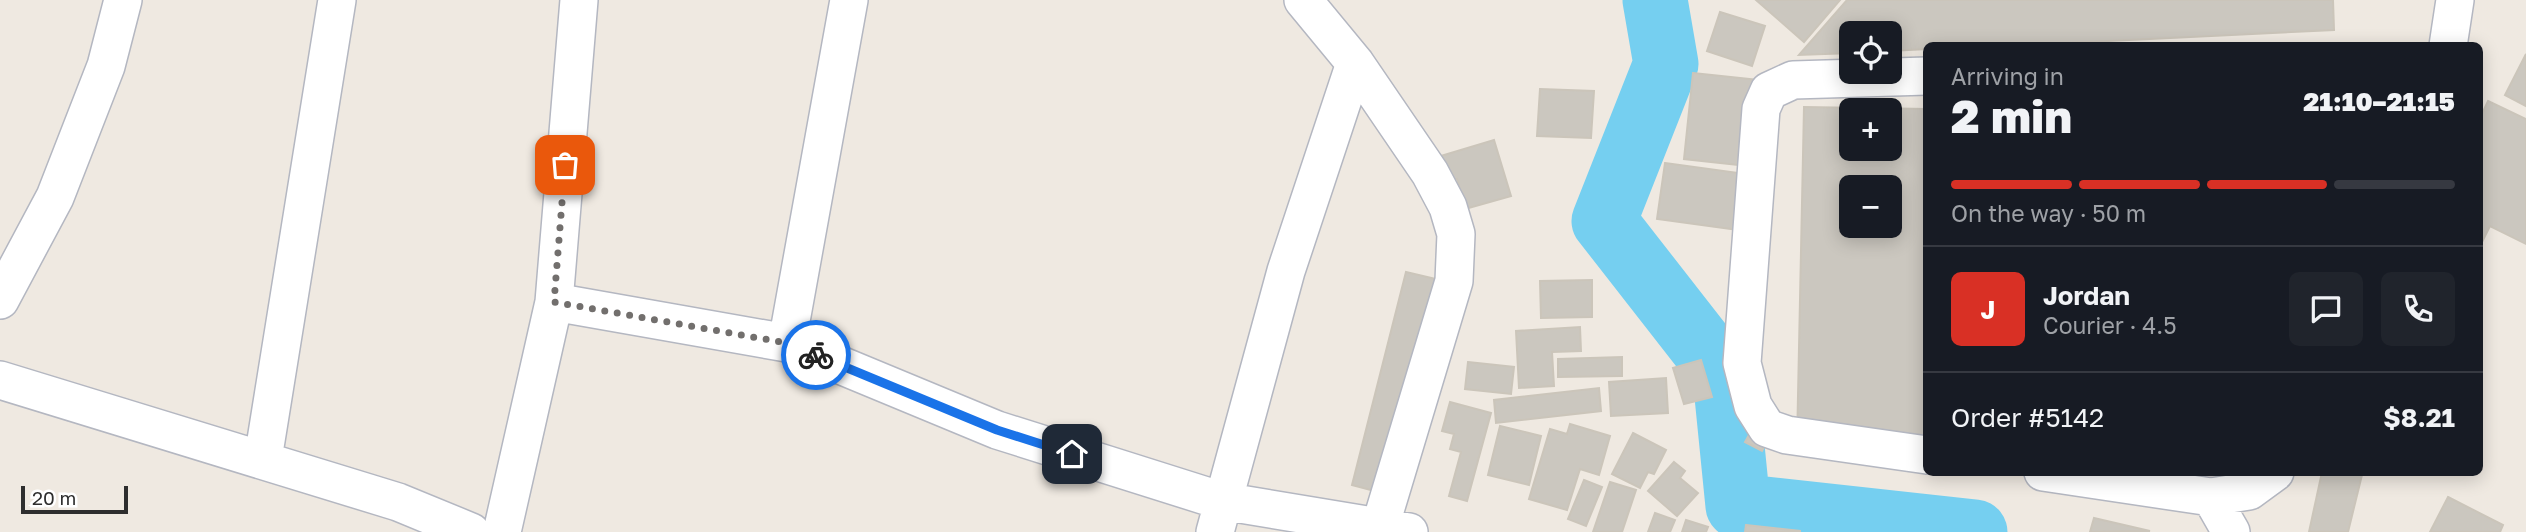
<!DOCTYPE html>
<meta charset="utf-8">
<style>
:root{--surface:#171b24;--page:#20242c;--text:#f1f3f6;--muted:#9ea1a6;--line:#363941;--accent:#d93025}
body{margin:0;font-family:"Golos Text",sans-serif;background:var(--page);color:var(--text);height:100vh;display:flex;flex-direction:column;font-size:26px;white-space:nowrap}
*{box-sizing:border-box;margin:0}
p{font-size:23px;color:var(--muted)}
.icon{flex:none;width:38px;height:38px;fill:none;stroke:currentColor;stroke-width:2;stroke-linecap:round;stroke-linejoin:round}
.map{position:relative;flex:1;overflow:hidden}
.sheet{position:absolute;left:1923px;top:42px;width:560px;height:434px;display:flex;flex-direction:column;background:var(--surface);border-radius:10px;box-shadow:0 4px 18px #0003}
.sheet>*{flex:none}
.buttons{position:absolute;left:1839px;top:21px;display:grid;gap:14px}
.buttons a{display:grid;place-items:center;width:63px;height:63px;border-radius:10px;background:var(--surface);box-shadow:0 4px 18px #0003;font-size:35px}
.scale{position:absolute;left:21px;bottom:18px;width:107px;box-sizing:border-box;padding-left:7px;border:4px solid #2e2e2e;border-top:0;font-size:19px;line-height:24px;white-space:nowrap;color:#2e2e2e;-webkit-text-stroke:5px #fff;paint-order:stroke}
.pin{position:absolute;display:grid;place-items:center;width:60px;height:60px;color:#fff;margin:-30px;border-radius:14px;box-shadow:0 4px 10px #0006}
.courier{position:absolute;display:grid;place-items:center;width:70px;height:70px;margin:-35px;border:5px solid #1a73e8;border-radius:50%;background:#fff;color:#222;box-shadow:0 2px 9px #0007}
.overview em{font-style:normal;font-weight:800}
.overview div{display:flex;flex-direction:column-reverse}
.overview{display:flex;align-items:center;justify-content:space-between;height:119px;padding:0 28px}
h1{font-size:46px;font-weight:800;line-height:52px}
.bar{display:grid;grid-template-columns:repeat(4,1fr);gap:10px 7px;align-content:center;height:84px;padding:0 28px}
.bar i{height:9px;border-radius:5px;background:var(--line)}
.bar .on{background:var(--accent)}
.bar p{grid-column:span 4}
.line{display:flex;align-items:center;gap:18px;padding:0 28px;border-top:2px solid var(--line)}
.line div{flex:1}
.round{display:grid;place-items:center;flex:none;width:74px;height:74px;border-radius:10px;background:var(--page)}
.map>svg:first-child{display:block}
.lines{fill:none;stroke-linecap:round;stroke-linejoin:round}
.river{stroke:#75cff0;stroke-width:65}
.building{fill:#cbc7bf;stroke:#cbc5ba;stroke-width:2;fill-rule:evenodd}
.minor-casing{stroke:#b4b7c1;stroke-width:40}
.minor{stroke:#fff;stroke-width:37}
.done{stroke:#726f6d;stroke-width:7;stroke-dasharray:0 12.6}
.route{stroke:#1a73e8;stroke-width:9}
</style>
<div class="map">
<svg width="2526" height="532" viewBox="0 0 2526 532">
<rect width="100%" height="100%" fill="#efe9e1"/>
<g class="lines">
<path class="river" d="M1655,0L1666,64L1604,221L1725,376L1738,506L1975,532"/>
</g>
<path class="building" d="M1756,0H1840L1804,42Z
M1847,0H2333L2334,30L2007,46H1927V49L1890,51V33H1852V53L1799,55Z
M1720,12L1765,26L1752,66L1707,51Z
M2526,54V106L2505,95Z
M1693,73L1758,80L1747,166L1684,159Z
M1540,89L1594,91L1591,138L1537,136Z
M2488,101L2526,119V244L2490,226L2480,246V118Z
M1804,107L1927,109V447L1797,444ZM1852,110H1890V149H1852ZM1852,187H1890V226H1852Z
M1494,140L1511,196L1465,209L1457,179L1449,181L1441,156Z
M1665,163L1746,174L1739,230L1657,219Z
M1406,272L1440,280L1386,494L1352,485Z
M1592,280V317L1541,318L1540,281Z
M1580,327L1581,351L1552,352L1554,386L1519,388L1516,331Z
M1622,357V376L1558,377V359Z
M1701,360L1712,397L1684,404L1673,368Z
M1468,362L1514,367L1511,394L1465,389Z
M1666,378L1668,413L1611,416L1609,382Z
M1599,388L1601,411L1496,423L1494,400Z
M1450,402L1491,413L1467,501L1449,496L1461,452L1450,449L1454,434L1442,431Z
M1570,424L1610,436L1599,475L1580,469L1567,510L1529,499L1550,429L1567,434Z
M1500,426L1541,436L1529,485L1488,475Z
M1754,426L1771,434L1762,451L1745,442Z
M1633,433L1666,450L1654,474L1648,472L1640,488L1612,474Z
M1674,462L1685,471L1680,478L1698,493L1677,516L1648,491Z
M2322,472L2362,475L2348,532H2309Z
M1584,480L1602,487L1586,526L1568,519Z
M1610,482L1636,490L1622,532H1593Z
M2448,497L2503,525L2500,532H2430Z
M1655,513L1675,520L1670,532H1648Z
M2094,518L2150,531L2090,532Z
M1686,520L1708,527L1706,532H1682Z
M1746,525L1800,531V532H1745Z"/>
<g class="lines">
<g class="minor-casing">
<path id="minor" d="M849,0L787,343L997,430L1222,501L1409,532
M1303,0L1355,63L1430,173L1448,207L1456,234L1454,281L1380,527
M2448,46L2455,0
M1927,76L1793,80L1769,91L1761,109L1742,363L1753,406L1767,428L1787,435L1927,455
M0,300L55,197L106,66L123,0
M554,302L787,343
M0,380L398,502L471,532
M263,459L337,0
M2043,472L2211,497L2249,491L2275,472
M2211,497L2231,532
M502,532L554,302L579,0
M1215,532L1286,271L1355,63"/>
</g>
<use href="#minor" class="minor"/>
</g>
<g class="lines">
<path class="done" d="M565,165L554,302L787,343L816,355"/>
<path class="route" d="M816,355L997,430L1072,454"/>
</g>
</svg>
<div class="buttons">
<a><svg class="icon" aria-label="locate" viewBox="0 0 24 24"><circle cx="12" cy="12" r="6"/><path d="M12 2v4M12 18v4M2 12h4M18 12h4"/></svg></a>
<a>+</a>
<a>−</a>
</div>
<div class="scale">20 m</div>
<div class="pin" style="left:565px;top:165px;background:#ea580c"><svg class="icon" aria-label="bag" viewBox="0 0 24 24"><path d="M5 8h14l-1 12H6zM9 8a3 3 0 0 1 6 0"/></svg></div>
<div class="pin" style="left:1072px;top:454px;background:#1f2937"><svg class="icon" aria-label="home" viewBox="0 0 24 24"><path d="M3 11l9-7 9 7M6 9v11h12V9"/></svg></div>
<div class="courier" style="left:816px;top:355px"><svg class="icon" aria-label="bike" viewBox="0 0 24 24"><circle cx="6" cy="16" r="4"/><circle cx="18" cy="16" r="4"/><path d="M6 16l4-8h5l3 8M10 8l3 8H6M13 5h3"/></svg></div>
<section class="sheet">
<div class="overview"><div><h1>2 min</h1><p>Arriving in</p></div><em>21:10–21:15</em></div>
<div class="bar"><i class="on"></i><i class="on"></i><i class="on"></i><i></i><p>On the way · 50 m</p></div>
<div class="line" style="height:126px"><b class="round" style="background:var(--accent);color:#fff">J</b><div><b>Jordan</b><p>Courier · 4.5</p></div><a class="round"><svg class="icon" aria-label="chat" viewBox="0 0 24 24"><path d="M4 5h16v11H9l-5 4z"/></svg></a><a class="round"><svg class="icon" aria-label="phone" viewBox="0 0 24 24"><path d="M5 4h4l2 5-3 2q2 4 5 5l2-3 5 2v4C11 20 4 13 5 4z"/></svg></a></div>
<div class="line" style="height:91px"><div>Order #5142</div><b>$8.21</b></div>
</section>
</div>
